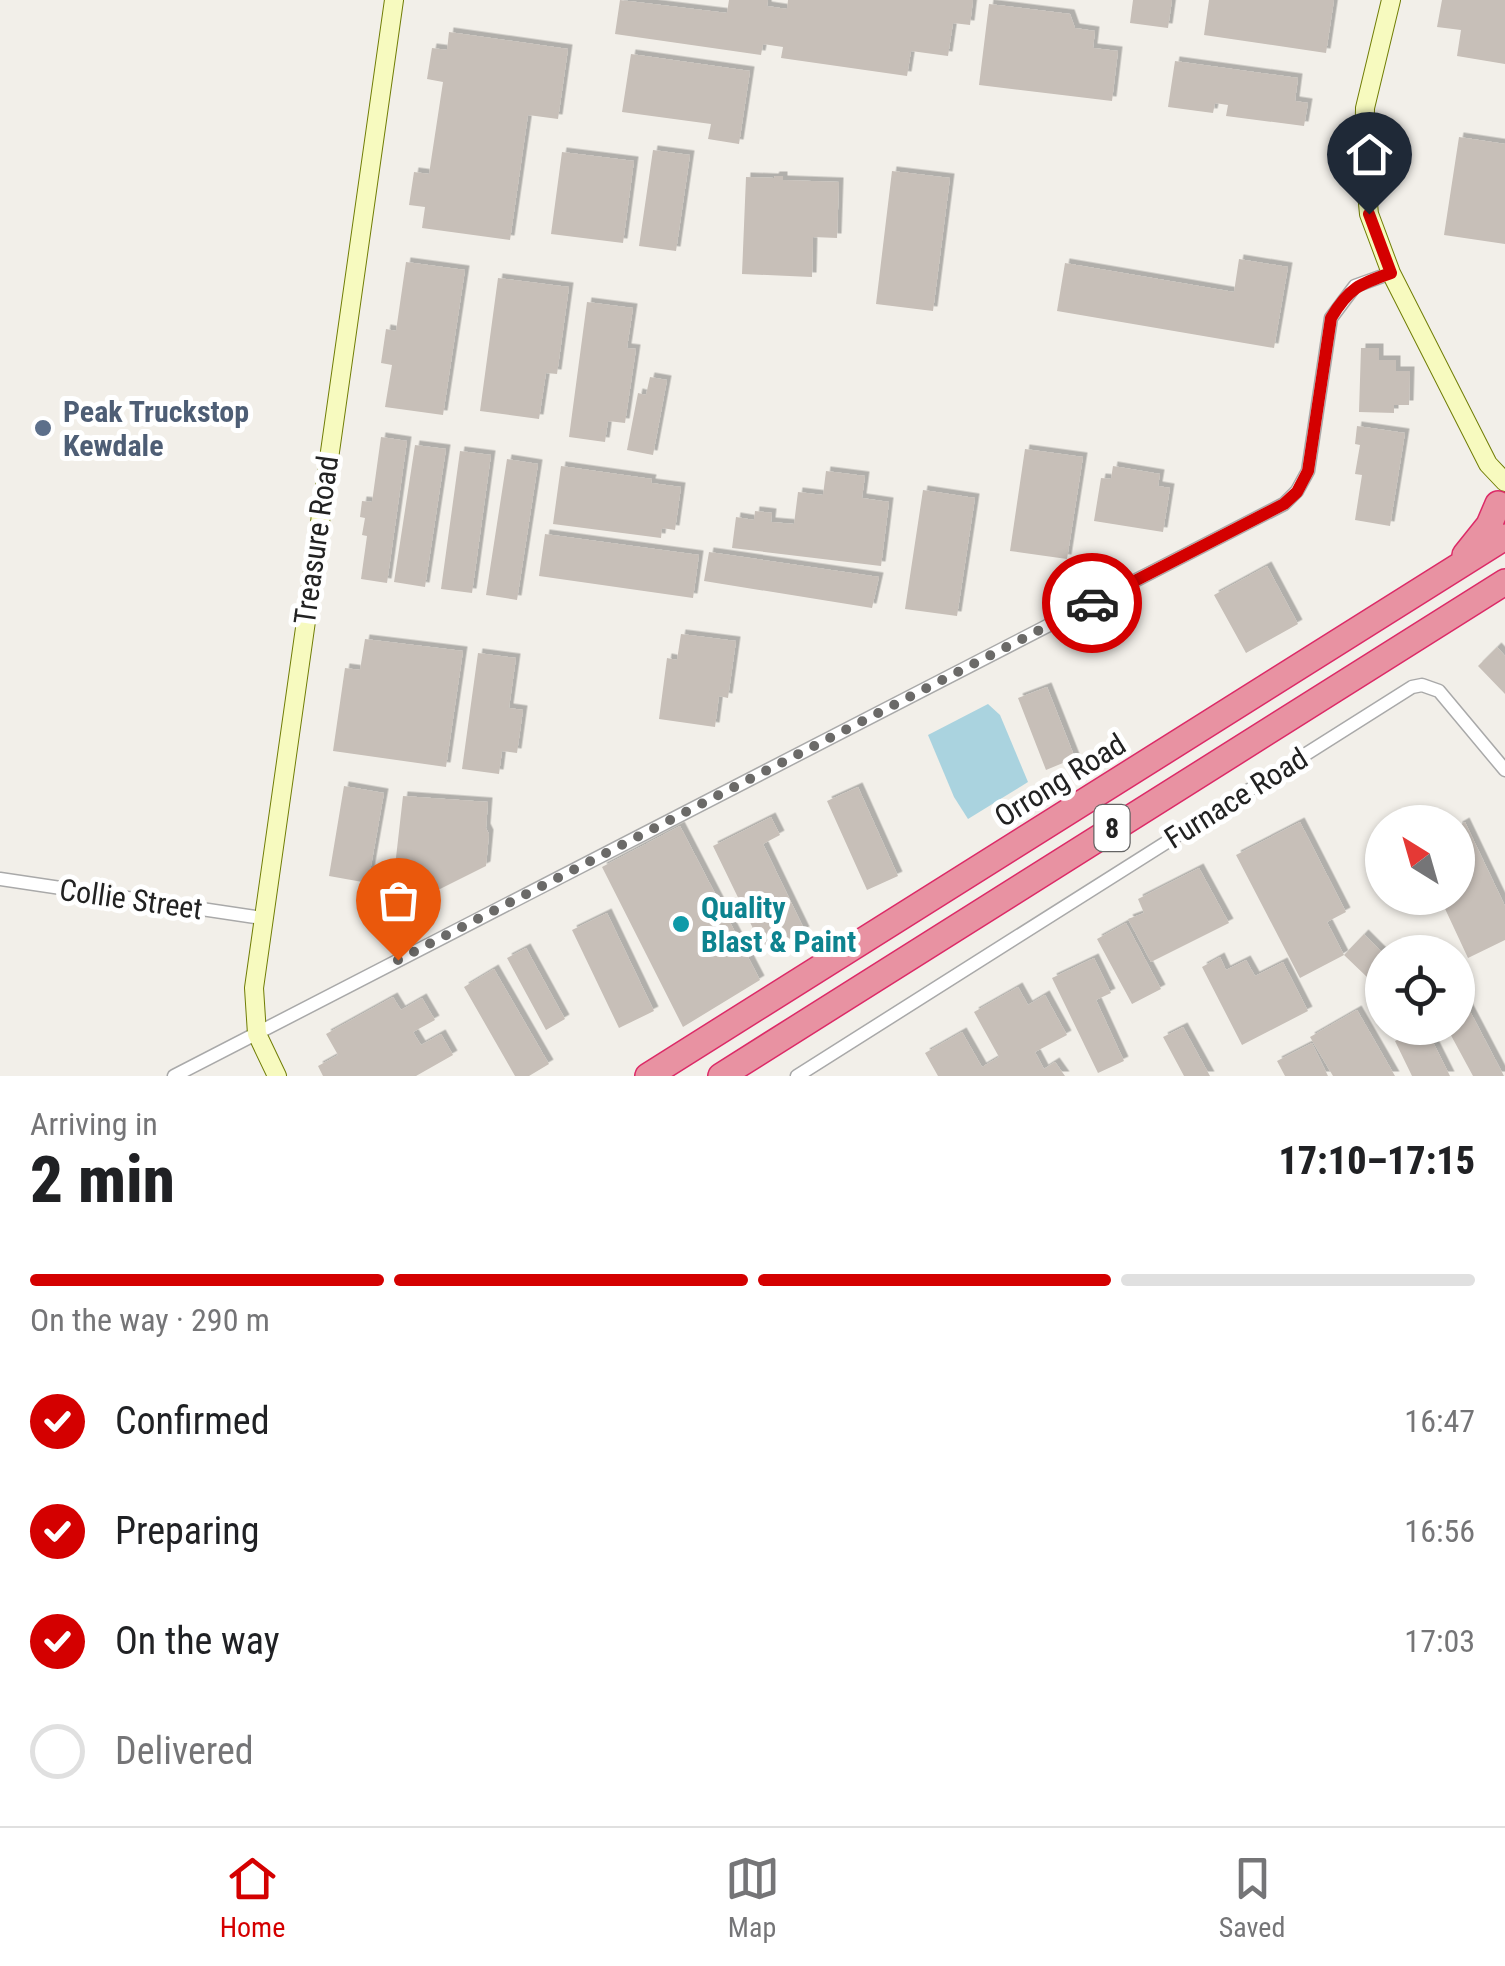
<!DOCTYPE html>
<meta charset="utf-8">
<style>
:root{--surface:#fff;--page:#f6f6f6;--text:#202124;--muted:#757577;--line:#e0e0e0;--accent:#d40000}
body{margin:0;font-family:"Roboto Condensed",sans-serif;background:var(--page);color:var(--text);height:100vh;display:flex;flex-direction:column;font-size:38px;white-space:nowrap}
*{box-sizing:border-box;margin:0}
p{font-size:32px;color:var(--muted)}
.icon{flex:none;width:55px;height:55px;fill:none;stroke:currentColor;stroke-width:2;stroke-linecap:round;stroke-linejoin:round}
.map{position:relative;height:1076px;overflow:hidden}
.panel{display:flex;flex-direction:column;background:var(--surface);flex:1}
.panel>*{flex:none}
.needle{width:65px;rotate:323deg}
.tools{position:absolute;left:1365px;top:805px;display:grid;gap:20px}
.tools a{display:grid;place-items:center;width:110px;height:110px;border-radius:50%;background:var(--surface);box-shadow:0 2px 8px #0004;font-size:50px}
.pin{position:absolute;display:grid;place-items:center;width:85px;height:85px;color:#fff;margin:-102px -42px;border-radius:50% 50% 50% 0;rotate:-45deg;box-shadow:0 0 10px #0007}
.pin .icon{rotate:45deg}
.courier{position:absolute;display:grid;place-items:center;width:100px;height:100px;margin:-50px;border:8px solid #d40000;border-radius:50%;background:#fff;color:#222;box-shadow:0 2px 12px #0007}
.head em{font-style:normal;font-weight:800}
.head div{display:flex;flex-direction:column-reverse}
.head{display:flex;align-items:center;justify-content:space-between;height:170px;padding:0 30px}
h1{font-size:65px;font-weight:800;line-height:75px}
.bar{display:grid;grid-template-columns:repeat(4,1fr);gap:15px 10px;align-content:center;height:120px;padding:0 30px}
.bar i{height:12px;border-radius:8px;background:var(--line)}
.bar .selected{background:var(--accent)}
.bar p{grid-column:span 4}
ol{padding:0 30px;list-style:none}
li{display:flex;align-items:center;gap:30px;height:110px}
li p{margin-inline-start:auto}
li .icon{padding:10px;border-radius:50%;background:var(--accent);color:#fff;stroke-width:4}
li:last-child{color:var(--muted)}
li i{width:55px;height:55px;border:5px solid var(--line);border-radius:50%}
.dock{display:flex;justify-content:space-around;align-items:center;height:140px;border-top:2px solid var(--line);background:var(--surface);font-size:28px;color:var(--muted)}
.dock a{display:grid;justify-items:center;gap:5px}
.dock .selected{color:var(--accent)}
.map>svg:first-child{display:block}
.water{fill:#aad3df}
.building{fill:#c7bfb8;filter:url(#shadow)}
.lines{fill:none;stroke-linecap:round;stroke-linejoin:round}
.street-casing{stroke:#a9a9a9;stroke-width:15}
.secondary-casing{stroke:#707d05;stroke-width:20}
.highway-casing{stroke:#dc2a67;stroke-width:28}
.street{stroke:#fff;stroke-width:12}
.secondary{stroke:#f7fabf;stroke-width:18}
.highway{stroke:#e892a2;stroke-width:25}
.done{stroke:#6b6a68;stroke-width:10;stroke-dasharray:0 18}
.route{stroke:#d40000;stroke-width:12}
.service-dot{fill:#5c6f8a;stroke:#fff;stroke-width:4}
.culture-dot{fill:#0f9aa8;stroke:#fff;stroke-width:4}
.labels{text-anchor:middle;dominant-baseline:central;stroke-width:10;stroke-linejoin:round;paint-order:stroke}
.shield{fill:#fff;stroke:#646464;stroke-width:2.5}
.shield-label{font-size:28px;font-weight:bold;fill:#222}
.service-label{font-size:30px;font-weight:bold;fill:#4e5e75;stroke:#fff;text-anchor:start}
.street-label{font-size:30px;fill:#222;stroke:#fff}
.culture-label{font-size:30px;font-weight:bold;fill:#0d838f;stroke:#fff;text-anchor:start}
</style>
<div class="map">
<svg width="1505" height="1076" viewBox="0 0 1505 1076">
<defs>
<filter id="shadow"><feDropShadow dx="4.5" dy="-4.5" stdDeviation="0" flood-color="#0004"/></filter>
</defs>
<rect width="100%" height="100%" fill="#f2efe9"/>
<path class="water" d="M988,704L1000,715L1028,782L968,819L954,797L928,735Z"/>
<path class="building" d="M620,0L727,13L729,0H768L767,6L787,9L788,0H973L970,25L953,23L948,56L911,51L907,76L781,58L783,47L763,44L761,55L615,34Z
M1133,0H1172L1168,28L1130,23Z
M1209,0H1334L1326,53L1204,35Z
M1442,0H1505V64L1457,56L1461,30L1437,27Z
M989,4L1070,14L1075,28L1095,31L1093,48L1118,51L1112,101L979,85Z
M449,32L568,49L558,119L528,115L510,240L422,228L425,207L409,205L414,172L429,174L443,82L427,79L432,48L447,50Z
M631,54L750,71L739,144L708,139L711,124L622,112Z
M1175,61L1298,78L1295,101L1308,103L1304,126L1226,116L1228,105L1215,103L1213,113L1168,107Z
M1459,137L1505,144V244L1444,235Z
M653,150L690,155L676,251L639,246Z
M562,152L634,161L623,243L551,234Z
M892,171L950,178L933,311L876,304Z
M775,176H783V180L839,182L837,238L813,237L812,277L742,274L746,177L774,178Z
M1239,259L1288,267L1274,348L1057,311L1065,263L1234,292Z
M406,262L465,270L443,415L385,407L392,365L381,363L386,329L396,331Z
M498,278L569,287L557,374L546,373L539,419L480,411Z
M587,302L633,308L627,348L636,349L625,423L608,421L605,442L569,437Z
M1361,348H1379V360H1396V371H1410L1409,405H1394V413L1359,412Z
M650,377L667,380L653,455L627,450L638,393L646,395Z
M1357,426L1405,433L1390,526L1355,520L1362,475L1355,474L1360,445L1355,444Z
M381,437L407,441L387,583L361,579L367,536L362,535L365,518L360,517L362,501L372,502Z
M415,445L446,449L425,587L394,582Z
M1025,449L1083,457L1067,559L1010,551Z
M460,451L491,455L472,593L441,589Z
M507,459L538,464L517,600L486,595Z
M561,466L652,479L651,483L681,487L675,530L662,528L661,538L553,524Z
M1113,466L1160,474L1158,486L1170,488L1163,532L1094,521L1101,478L1111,479Z
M826,471L865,476L862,498L889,502L881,566L732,548L736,517L754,520L755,511L772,513L771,522L794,524L798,492L823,495Z
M923,490L975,498L957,616L905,609Z
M545,534L699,555L693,598L539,576Z
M709,552L879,577L872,608L704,581Z
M1267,566L1298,624L1246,653L1214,595Z
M681,634L736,641L728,698L719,696L715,727L659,719L667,658L677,660Z
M365,639L463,651L446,767L333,751L345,668L360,670Z
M1497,647L1505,656V694L1478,666Z
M478,653L516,658L509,708L523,710L517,753L502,751L499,774L462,769Z
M1047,687L1075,758L1046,770L1018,698Z
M344,786L384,793L368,883L329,876Z
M858,787L898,876L867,890L827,801Z
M403,796L488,802L486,828L489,834L486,866L440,889L393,884Z
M771,817L780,835L763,844L805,931L764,951L713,846Z
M1300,822L1346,912L1327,922L1344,955L1364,934L1382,952V963L1368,978L1344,955L1300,978L1236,855Z
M1465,822L1505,906V940L1468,958L1440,898H1458V826Z
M680,826L760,980L683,1027L602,867Z
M1199,868L1229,923L1151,962L1128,919L1144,913L1138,899Z
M607,913L654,1011L619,1028L572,930Z
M1126,923L1161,989L1132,1004L1097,939Z
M526,948L565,1019L546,1030L507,958Z
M1220,957L1226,970L1246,960L1255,976L1283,962L1308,1011L1242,1045L1202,967Z
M1094,958L1111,993L1096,1000L1124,1061L1098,1073L1052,978Z
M494,969L549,1064L529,1076H515L464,987Z
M1018,987L1028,1005L1045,995L1067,1035L1035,1052L1044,1069L1055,1062L1065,1076H938L925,1053L962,1032L982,1067L999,1057L974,1012Z
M1461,994L1504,1076H1473L1447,1028H1458V996Z
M393,997L401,1010L422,998L435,1020L413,1032L421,1045L441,1034L453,1055L416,1076H323L318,1066L338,1055L326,1034Z
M1357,1010L1395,1076H1333L1310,1037Z
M1183,1027L1210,1076H1184L1163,1037Z
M1422,1028H1426L1450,1076H1412L1395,1041Z
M1312,1043L1328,1076H1285L1277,1061Z"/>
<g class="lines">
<g class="street-casing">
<path id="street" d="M0,879L262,918
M174,1076L1284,504L1297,491L1308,471L1331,318L1355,286L1391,273
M797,1076L1412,687L1422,685L1439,691L1505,770"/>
</g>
<g class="secondary-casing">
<path id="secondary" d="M1391,0L1365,108L1364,162L1369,214L1391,273L1488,464L1505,482
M277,1076L257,1034L254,988L394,0"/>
</g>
<g class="highway-casing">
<path id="highway" d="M1465,555L1489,525L1498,504
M648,1076L1505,537
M721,1076L1505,582"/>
</g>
<use href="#street" class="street"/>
<use href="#secondary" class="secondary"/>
<use href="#highway" class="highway"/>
</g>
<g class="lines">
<path class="done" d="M398,960L1092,603"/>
<path class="route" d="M1092,603L1284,504L1297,492L1308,471L1331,318C1349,288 1359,284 1391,273L1369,214"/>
</g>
<circle class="service-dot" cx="43" cy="428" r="10"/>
<circle class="culture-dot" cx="681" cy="924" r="10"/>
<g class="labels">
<rect class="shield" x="1094.5" y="805" width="35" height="46" rx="8"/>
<g class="shield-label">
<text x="1112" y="828">8</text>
</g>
<g class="service-label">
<text x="63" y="411">Peak Truckstop<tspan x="63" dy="34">Kewdale</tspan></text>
</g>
<g class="street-label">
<text transform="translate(316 540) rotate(-82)">Treasure Road</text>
<text transform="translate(1060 780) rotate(-32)">Orrong Road</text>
<text transform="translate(1236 798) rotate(-32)">Furnace Road</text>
<text transform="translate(131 899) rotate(8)">Collie Street</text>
</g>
<g class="culture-label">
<text x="701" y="907">Quality<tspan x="701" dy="34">Blast &amp; Paint</tspan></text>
</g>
</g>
</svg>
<div class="tools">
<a><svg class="needle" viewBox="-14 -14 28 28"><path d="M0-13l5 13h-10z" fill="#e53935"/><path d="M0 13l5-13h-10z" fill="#757577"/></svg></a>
<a><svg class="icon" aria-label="locate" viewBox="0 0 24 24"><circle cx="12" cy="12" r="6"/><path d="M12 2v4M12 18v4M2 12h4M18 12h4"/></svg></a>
</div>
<div class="pin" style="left:398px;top:960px;background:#ea580c"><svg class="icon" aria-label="bag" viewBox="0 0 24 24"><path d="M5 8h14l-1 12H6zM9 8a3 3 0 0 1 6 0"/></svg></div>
<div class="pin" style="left:1369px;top:214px;background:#1f2937"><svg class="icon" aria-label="home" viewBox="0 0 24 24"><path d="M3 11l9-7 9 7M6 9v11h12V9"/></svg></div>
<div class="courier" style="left:1092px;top:603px"><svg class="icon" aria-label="car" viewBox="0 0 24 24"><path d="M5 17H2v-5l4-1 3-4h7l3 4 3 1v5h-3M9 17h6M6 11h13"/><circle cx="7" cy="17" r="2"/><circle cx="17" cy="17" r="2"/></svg></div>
</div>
<section class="panel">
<div class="head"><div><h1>2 min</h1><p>Arriving in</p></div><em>17:10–17:15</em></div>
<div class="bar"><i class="selected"></i><i class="selected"></i><i class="selected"></i><i></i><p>On the way · 290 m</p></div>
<ol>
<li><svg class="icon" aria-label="check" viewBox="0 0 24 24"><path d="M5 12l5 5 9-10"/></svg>Confirmed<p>16:47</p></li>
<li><svg class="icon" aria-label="check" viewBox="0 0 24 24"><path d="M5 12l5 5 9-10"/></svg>Preparing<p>16:56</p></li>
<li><svg class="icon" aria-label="check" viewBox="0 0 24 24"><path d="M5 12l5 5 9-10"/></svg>On the way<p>17:03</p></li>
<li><i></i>Delivered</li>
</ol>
</section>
<nav class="dock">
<a class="selected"><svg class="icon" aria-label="home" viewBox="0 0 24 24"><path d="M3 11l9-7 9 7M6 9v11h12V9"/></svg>Home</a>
<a><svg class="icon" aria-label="map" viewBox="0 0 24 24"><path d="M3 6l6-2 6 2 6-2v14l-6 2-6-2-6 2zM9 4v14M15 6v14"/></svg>Map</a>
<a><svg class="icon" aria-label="saved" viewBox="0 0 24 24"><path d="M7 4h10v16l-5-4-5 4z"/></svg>Saved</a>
</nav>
